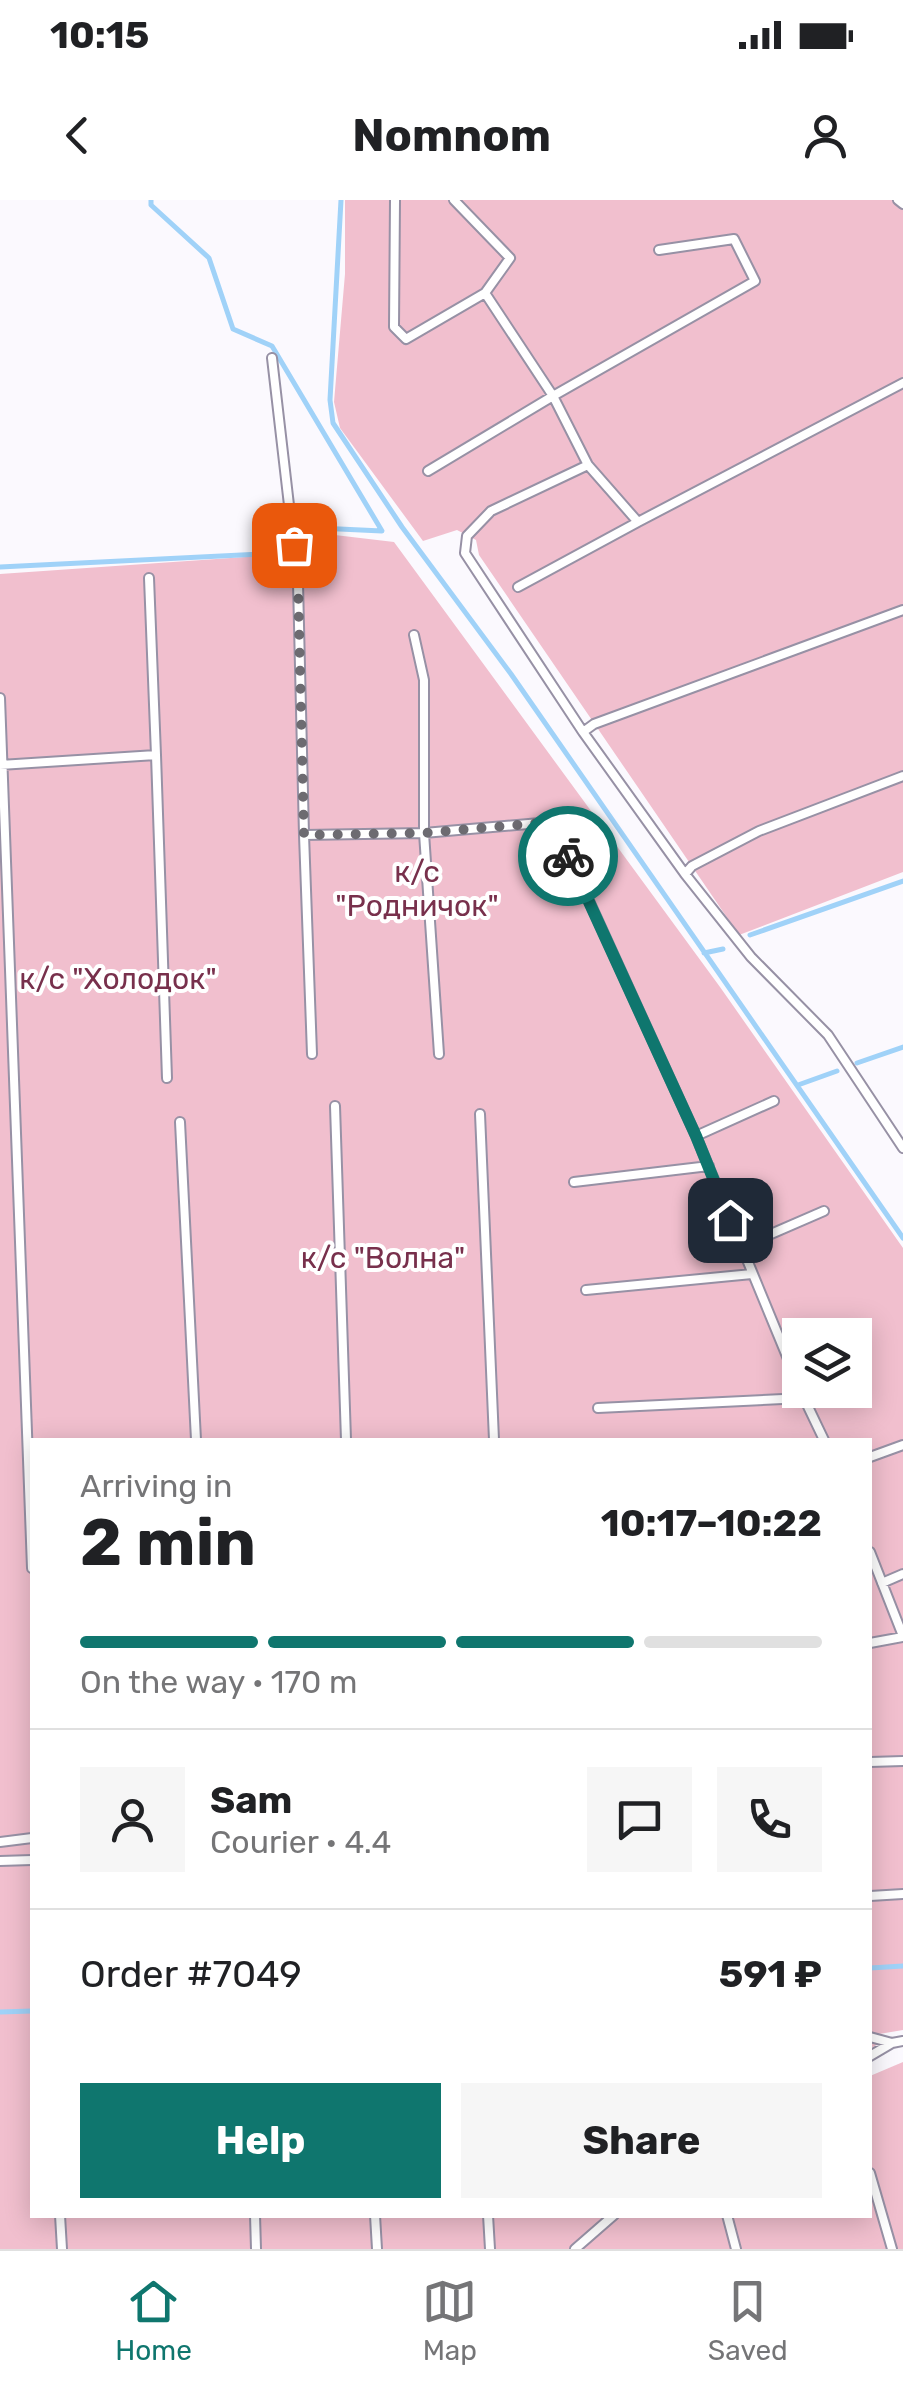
<!DOCTYPE html>
<meta charset="utf-8">
<style>
:root{--surface:#fff;--page:#f6f6f6;--text:#202124;--muted:#757577;--line:#e0e0e0;--accent:#0f766e}
body{margin:0;font-family:Rubik,sans-serif;background:var(--page);color:var(--text);height:100vh;display:flex;flex-direction:column;font-size:38px;white-space:nowrap}
*{box-sizing:border-box;margin:0}
p{font-size:32px;color:var(--muted)}
.icon{flex:none;width:55px;height:55px;fill:none;stroke:currentColor;stroke-width:2;stroke-linecap:round;stroke-linejoin:round}
.map{position:relative;flex:1;overflow:hidden}
.drawer{position:absolute;left:30px;top:1238px;width:842px;height:780px;display:flex;flex-direction:column;background:var(--surface);border-radius:0px;box-shadow:0 5px 25px #0003}
.drawer>*{flex:none}
.tools{position:absolute;left:782px;top:1118px;display:grid;gap:20px}
.tools a{display:grid;place-items:center;width:90px;height:90px;border-radius:0px;background:var(--surface);box-shadow:0 5px 25px #0003;font-size:50px}
.pin{position:absolute;display:grid;place-items:center;width:85px;height:85px;color:#fff;margin:-42px;border-radius:20px;box-shadow:0 5px 15px #0006}
.courier{position:absolute;display:grid;place-items:center;width:100px;height:100px;margin:-50px;border:8px solid #0f766e;border-radius:50%;background:#fff;color:#222;box-shadow:0 2px 12px #0007}
.head em{font-style:normal;font-weight:700}
.head div{display:flex;flex-direction:column-reverse}
.head{display:flex;align-items:center;justify-content:space-between;height:170px;padding:0 50px}
h1{font-size:65px;font-weight:700;line-height:75px}
.bar{display:grid;grid-template-columns:repeat(4,1fr);gap:15px 10px;align-content:center;height:120px;padding:0 50px}
.bar i{height:12px;border-radius:8px;background:var(--line)}
.bar .current{background:var(--accent)}
.bar p{grid-column:span 4}
.line{display:flex;align-items:center;gap:25px;padding:0 50px;border-top:2px solid var(--line)}
.line div{flex:1}
.round{display:grid;place-items:center;flex:none;width:105px;height:105px;border-radius:0px;background:var(--page)}
.cta{display:flex;gap:20px;margin-top:auto;padding:20px 50px}
.cta a{flex:1;height:115px;border-radius:0px;background:var(--accent);color:#fff;font-size:40px;font-weight:700;line-height:115px;text-align:center}
.cta a+a{background:var(--page);color:var(--text)}
.status{display:flex;justify-content:space-between;align-items:center;height:70px;padding:0 50px;background:var(--surface);direction:ltr}
.status svg{height:28px;fill:currentColor}
header{display:flex;justify-content:space-between;align-items:center;height:130px;padding:0 50px;background:var(--surface);font-size:45px;font-weight:700}
.dock{display:flex;justify-content:space-around;align-items:center;height:140px;border-top:2px solid var(--line);background:var(--surface);font-size:28px;color:var(--muted)}
.dock a{display:grid;justify-items:center;gap:5px}
.dock .current{color:var(--accent)}
.map>svg:first-child{display:block}
.green{fill:#f1bfce;fill-rule:evenodd}
.lines{fill:none;stroke-linecap:round;stroke-linejoin:round}
.stream{stroke:#a0d2f8;stroke-width:5}
.lane-casing{stroke:#9791a5;stroke-width:12}
.lane{stroke:#fff;stroke-width:8}
.done{stroke:#6d6b71;stroke-width:10;stroke-dasharray:0 18}
.route{stroke:#0f766e;stroke-width:12}
.labels{text-anchor:middle;dominant-baseline:central;stroke-width:8;stroke-linejoin:round;paint-order:stroke}
.park-label{font-size:30px;fill:#78304c;stroke:#fff}
</style>
<div class="status"><b>10:15</b><svg viewBox="0 0 49 12"><path d="M0 12V9h3v3zM5 12V6h3v6zM10 12V3h3v9zM15 12V0h3v12zM26 1h20v11H26zM47 4h2v5h-2z"/></svg></div>
<header><svg class="icon" aria-label="back" viewBox="0 0 24 24"><path d="M15 5l-7 7 7 7"/></svg>Nomnom<svg class="icon" aria-label="person" viewBox="0 0 24 24"><circle cx="12" cy="8" r="4"/><path d="M4 21q1-7 8-7t8 7"/></svg></header>
<div class="map">
<svg width="903" height="2049" viewBox="0 0 903 2049">
<rect width="100%" height="100%" fill="#fbf9fe"/>
<path class="green" d="M345,0H903V672L739,735L479,355L476,340L457,330L423,341L340,228L334,202L345,74Z
M301,331L394,342L720,787L903,1048V1830L879,1834L878,1844L870,1849V1240H32V2015H629L631,2018L635,2015H870V1876L903,1862V2049H0V374L305,353ZM800,1135H855V1190H800Z"/>
<g class="lines">
<path class="stream" d="M341,0L330,200L333,223L402,327L511,474L903,1038
M0,367L299,352L297,327L382,331L272,146L233,129L209,58L151,5V0
M750,735L903,681
M704,753L723,749
M857,863L903,847
M798,885L837,871
M870,1768L903,1766
M0,1812L32,1811"/>
<g class="lane-casing">
<path id="lane" d="M395,0L394,127L406,139L485,93L553,196L588,265L491,311L467,336L465,353L583,532L685,674L751,757L828,835L903,948
M454,0L510,58L485,93
M898,0L903,4
M272,158L298,383L304,635L424,633L540,623L560,637L696,936L800,1188
M588,265L638,322L903,183
M428,271L553,196L755,81L734,39L659,50
M149,378L156,555
M518,387L638,322
M414,435L424,480V633L439,854
M0,498L32,1368
M583,532L594,524L903,410
M0,565L156,555L167,878
M304,635L312,854
M685,674L692,666L759,631L903,576
M335,906L346,1240
M480,914L494,1240
M180,922L196,1240
M696,936L774,901
M574,982L709,966
M741,1047L824,1011
M586,1090L752,1074
M802,1194L824,1240
M598,1208L804,1198
M870,1257L903,1245
M870,1352L903,1436
M882,1383L903,1374
M870,1443L903,1437
M870,1562L903,1561
M0,1642L32,1638
M0,1661L32,1660
M870,1696L903,1694
M870,1837L892,1843
M870,1856L892,1843L903,1841
M870,1973L892,2049
M60,2015L62,2049
M255,2015L256,2049
M375,2015L377,2049
M488,2015L490,2049
M727,2015L736,2049
M575,2049L614,2015"/>
</g>
<use href="#lane" class="lane"/>
</g>
<g class="lines">
<path class="done" d="M294,345L298,383L304,635L424,633L540,623L560,637L568,656"/>
<path class="route" d="M568,656L696,936L730,1020"/>
</g>
<g class="labels">
<g class="park-label">
<text x="417" y="672">к/с<tspan x="417" dy="34">"Родничок"</tspan></text>
<text x="118" y="779">к/с "Холодок"</text>
<text x="383" y="1058">к/с "Волна"</text>
</g>
</g>
</svg>
<div class="tools">
<a><svg class="icon" aria-label="layers" viewBox="0 0 24 24"><path d="M12 4l9 5-9 5-9-5zM3 14l9 5 9-5"/></svg></a>
</div>
<div class="pin" style="left:294px;top:345px;background:#ea580c"><svg class="icon" aria-label="bag" viewBox="0 0 24 24"><path d="M5 8h14l-1 12H6zM9 8a3 3 0 0 1 6 0"/></svg></div>
<div class="pin" style="left:730px;top:1020px;background:#1f2937"><svg class="icon" aria-label="home" viewBox="0 0 24 24"><path d="M3 11l9-7 9 7M6 9v11h12V9"/></svg></div>
<div class="courier" style="left:568px;top:656px"><svg class="icon" aria-label="bike" viewBox="0 0 24 24"><circle cx="6" cy="16" r="4"/><circle cx="18" cy="16" r="4"/><path d="M6 16l4-8h5l3 8M10 8l3 8H6M13 5h3"/></svg></div>
<section class="drawer">
<div class="head"><div><h1>2 min</h1><p>Arriving in</p></div><em>10:17–10:22</em></div>
<div class="bar"><i class="current"></i><i class="current"></i><i class="current"></i><i></i><p>On the way · 170 m</p></div>
<div class="line" style="height:180px"><a class="round"><svg class="icon" aria-label="person" viewBox="0 0 24 24"><circle cx="12" cy="8" r="4"/><path d="M4 21q1-7 8-7t8 7"/></svg></a><div><b>Sam</b><p>Courier · 4.4</p></div><a class="round"><svg class="icon" aria-label="chat" viewBox="0 0 24 24"><path d="M4 5h16v11H9l-5 4z"/></svg></a><a class="round"><svg class="icon" aria-label="phone" viewBox="0 0 24 24"><path d="M5 4h4l2 5-3 2q2 4 5 5l2-3 5 2v4C11 20 4 13 5 4z"/></svg></a></div>
<div class="line" style="height:130px"><div>Order #7049</div><b>591 ₽</b></div>
<div class="cta"><a>Help</a><a>Share</a></div>
</section>
</div>
<nav class="dock">
<a class="current"><svg class="icon" aria-label="home" viewBox="0 0 24 24"><path d="M3 11l9-7 9 7M6 9v11h12V9"/></svg>Home</a>
<a><svg class="icon" aria-label="map" viewBox="0 0 24 24"><path d="M3 6l6-2 6 2 6-2v14l-6 2-6-2-6 2zM9 4v14M15 6v14"/></svg>Map</a>
<a><svg class="icon" aria-label="saved" viewBox="0 0 24 24"><path d="M7 4h10v16l-5-4-5 4z"/></svg>Saved</a>
</nav>
